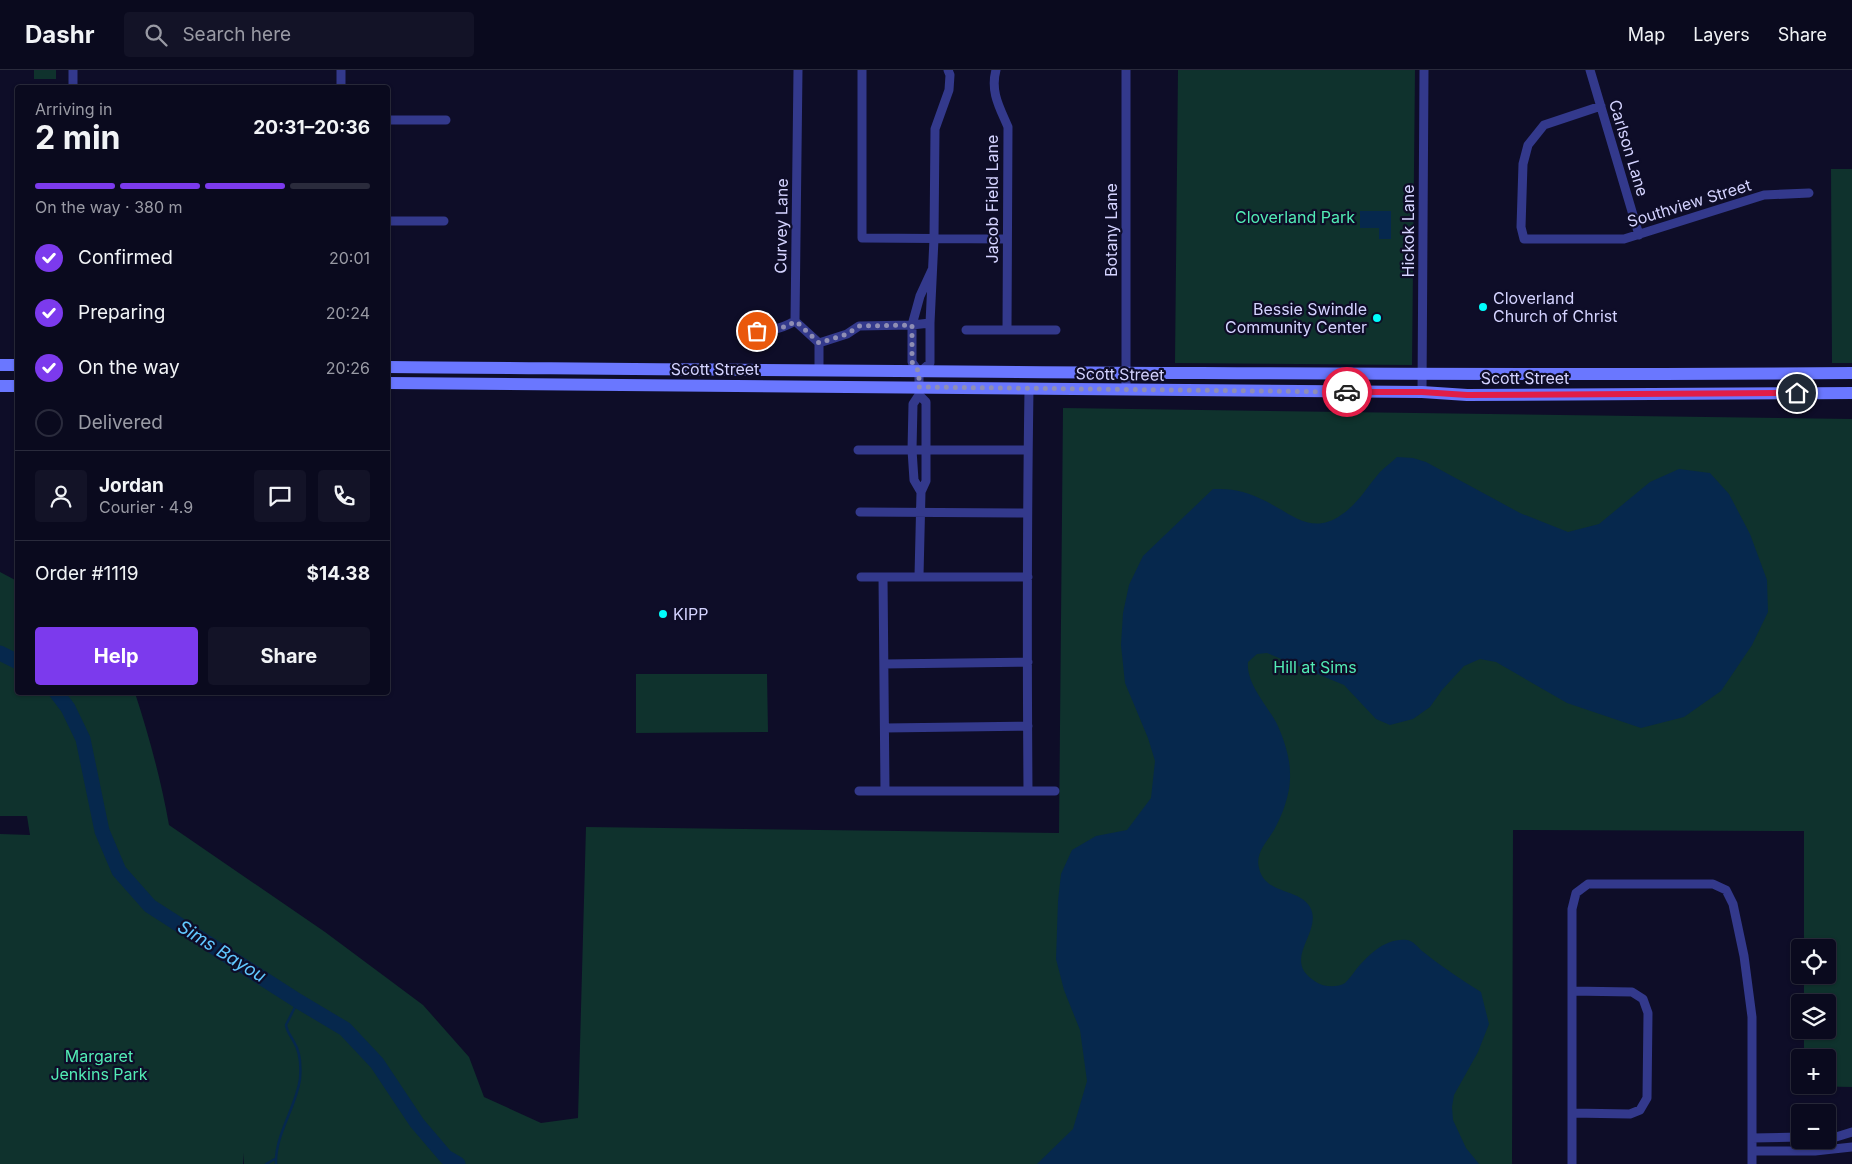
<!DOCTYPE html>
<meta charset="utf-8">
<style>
:root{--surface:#0a0a1e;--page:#131327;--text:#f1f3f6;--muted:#999aa4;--line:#2a2b3c;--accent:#7c3aed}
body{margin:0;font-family:Inter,sans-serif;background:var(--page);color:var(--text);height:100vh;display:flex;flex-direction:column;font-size:19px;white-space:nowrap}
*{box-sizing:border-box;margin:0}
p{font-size:16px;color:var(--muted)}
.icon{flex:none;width:28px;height:28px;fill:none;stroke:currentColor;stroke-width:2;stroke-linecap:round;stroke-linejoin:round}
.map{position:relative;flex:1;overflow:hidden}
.drawer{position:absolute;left:15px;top:15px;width:375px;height:610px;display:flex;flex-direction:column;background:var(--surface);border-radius:5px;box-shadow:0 1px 4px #0004,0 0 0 1px var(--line)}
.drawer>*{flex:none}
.tools{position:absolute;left:1791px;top:869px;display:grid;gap:10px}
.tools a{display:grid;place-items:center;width:45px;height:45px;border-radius:5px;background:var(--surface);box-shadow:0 1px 4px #0004,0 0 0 1px var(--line);font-size:25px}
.pin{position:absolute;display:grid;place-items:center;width:42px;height:42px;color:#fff;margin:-21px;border:2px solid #fff;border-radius:50%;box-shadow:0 1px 5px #0007}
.courier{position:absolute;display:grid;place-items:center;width:50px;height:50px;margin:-25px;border:4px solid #e11d48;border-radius:50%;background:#fff;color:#222;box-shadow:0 1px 6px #0007}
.head em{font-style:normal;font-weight:700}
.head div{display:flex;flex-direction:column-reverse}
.head{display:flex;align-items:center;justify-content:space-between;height:85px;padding:0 20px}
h1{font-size:32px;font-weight:700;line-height:38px}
.bar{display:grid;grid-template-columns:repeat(4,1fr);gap:8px 5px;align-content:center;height:60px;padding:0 20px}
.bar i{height:6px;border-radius:4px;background:var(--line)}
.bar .selected{background:var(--accent)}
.bar p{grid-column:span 4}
.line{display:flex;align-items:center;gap:12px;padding:0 20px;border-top:1px solid var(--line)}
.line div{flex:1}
.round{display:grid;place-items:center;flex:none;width:52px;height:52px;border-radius:5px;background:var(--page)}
ol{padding:0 20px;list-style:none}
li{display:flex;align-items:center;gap:15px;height:55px}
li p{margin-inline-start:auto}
li .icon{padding:5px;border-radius:50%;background:var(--accent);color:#fff;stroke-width:4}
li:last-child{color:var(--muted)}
li i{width:28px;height:28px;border:2px solid var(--line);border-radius:50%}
.button{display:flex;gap:10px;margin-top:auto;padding:10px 20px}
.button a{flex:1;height:58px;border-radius:5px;background:var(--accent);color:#fff;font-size:20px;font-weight:700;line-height:58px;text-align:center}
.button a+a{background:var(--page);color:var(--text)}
header{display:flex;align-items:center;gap:30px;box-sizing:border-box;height:70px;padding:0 25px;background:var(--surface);border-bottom:1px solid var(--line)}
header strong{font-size:24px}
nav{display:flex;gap:28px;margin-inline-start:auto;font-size:18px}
.search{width:350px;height:45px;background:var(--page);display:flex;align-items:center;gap:12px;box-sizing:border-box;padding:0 18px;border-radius:5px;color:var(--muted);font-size:19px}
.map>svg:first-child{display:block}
.green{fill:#0f322d}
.water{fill:#06284d}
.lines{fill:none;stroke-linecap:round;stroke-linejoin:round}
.stream{stroke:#06284d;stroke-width:2.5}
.river{stroke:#06284d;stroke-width:15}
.minor{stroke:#33398c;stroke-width:9}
.secondary{stroke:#6a77ff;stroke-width:12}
.done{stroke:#8f8eb4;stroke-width:5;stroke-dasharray:0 9}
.route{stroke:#e11d48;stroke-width:6}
.poi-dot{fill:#00fefc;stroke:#0e0d28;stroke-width:2}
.labels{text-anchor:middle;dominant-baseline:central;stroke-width:4.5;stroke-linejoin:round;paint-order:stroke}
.street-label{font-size:16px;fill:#d4d3ff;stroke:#0e0d28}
.park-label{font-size:16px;fill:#52ecb5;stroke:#0e0d28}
.poi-label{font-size:16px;fill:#d4d3ff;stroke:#0e0d28;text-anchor:start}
.water-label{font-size:18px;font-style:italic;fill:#61c7ff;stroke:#0e0d28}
</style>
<header>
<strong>Dashr</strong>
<div class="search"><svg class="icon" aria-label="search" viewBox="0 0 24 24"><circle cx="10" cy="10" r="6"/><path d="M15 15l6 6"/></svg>Search here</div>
<nav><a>Map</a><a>Layers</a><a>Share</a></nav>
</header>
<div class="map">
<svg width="1852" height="1094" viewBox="0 0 1852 1094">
<rect width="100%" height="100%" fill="#0e0d28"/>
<path class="green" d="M34,0H56V9H34Z
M1178,0H1415L1412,295L1175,293Z
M1831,99H1852V293H1832Z
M1063,338L1852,349V1017L1804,1016L1828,1015V988L1804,987V960H1828V932H1804V905H1828V878L1804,877V761L1513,760L1512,1094H244V1083L243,1094H0V764L30,765L27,746H0V502L17,511L18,622L135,623C149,666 161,710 169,755L325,862L423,935L469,987L484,1027L541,1053L578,1048L586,757L1059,763Z
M636,604H767L768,662L636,663Z"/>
<path class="water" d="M1360,141H1391V169H1379V158H1360Z
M1397,387L1413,388L1426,392L1520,443L1568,462L1599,454L1650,412L1679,399L1710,403L1729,424L1750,464L1767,510L1768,542L1752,575L1721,621L1684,647L1641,658L1567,633L1496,592L1480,589L1464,596L1442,620L1430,637L1413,649L1390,655L1376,649L1344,615L1267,583L1257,584L1248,592C1246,613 1266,634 1276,652C1283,666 1290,687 1290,703C1291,722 1283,744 1274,760C1267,772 1255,783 1259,798C1265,825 1299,818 1310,837C1324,862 1279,890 1316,912C1323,917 1337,918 1345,913C1348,910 1352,905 1355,901C1368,885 1385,868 1407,870C1413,871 1418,877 1422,881C1441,896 1460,909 1481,922L1489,954L1478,982L1454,1025L1452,1037L1453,1050L1466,1078L1479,1094H1037L1073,1059L1087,1011L1080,960L1064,920L1056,889L1058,831L1061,804L1072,780L1096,766L1127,760L1151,728L1155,691L1148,668L1125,613L1121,575L1123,543L1129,515L1143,486L1213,419C1232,419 1243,420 1261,429C1289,441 1310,467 1341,445C1358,434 1367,417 1380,402C1385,397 1392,392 1397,387Z"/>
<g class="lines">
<path class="stream" d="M266,1094L275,1089
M276,1094C275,1064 296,1038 300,1009C301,997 301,983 294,972C291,966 287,962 286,955L298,931"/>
<path class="river" d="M0,583L18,592
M56,622L68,638L83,669L102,761L119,801L150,836L298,931L345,959L377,993L417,1053L446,1087L458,1094"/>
<path class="minor" d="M798,0L795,251L819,273V301
M862,0V168L1007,169
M996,0C990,22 1000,38 1008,57L1007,260
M1590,0L1639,165
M73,18V0
M341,18V0
M1601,36L1544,55L1528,75L1523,94L1521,157L1524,169H1624L1764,125L1809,123
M388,50H446
M388,151H444
M966,260H1056
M742,261C764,261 776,262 795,251
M819,273L847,264L859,256L912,255L930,253
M920,302L930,293V253L934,169L935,59L949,20L950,5L948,0
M1126,320V0
M1422,322L1424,0
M919,325L926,332V411L921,422L914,410L912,380L913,334L919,325V302L912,292V255L920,226L932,200
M858,380H1028
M860,442L1027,443
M919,506L921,422
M861,507H883
M1028,507H883L885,721H1028C1027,587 1027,453 1029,319
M884,594L1028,592
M885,658L1028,656
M859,721H885
M1028,721H1055
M1572,1043L1630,1044L1640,1040L1647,1028L1648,943L1643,929L1632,922L1572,921
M1828,1067H1836L1852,1062
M1752,1068L1800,1067
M1752,1081H1815L1852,1077
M1815,1081V1070
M1572,1094V839L1576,823L1588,814H1713L1726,820L1733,834L1744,886L1752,947V1094"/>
<path class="secondary" d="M0,295H18
M388,297C876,301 1364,306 1852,303
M388,313L1422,322L1467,325L1852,323
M0,316H18"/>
</g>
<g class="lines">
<path class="done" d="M757,261C772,261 782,259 796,251L819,273L847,264L859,256L912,255V292L919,302V317L1347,322"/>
<path class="route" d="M1347,322H1422L1467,325L1797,323"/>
</g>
<g class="poi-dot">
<circle cx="1483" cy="237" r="5"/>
<circle cx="1377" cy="248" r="5"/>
<circle cx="663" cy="544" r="5"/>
</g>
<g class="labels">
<g class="street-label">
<text transform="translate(1629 78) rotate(73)">Carlson Lane</text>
<text transform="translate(992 129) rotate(-90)">Jacob Field Lane</text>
<text transform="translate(1689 133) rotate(-17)">Southview Street</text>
<text transform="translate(781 156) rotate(-89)">Curvey Lane</text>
<text transform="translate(1111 160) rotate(-90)">Botany Lane</text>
<text transform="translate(1408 161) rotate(-90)">Hickok Lane</text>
<text x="715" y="299">Scott Street</text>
<text transform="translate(1120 304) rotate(1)">Scott Street</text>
<text x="1525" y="308">Scott Street</text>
</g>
<g class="park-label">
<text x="1295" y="147">Cloverland Park</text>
<text x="1315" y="597">Hill at Sims</text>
<text x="99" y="986">Margaret<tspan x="99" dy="18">Jenkins Park</tspan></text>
</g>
<g class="poi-label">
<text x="1493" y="228">Cloverland<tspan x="1493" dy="18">Church of Christ</tspan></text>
<text x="1367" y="239" text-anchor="end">Bessie Swindle<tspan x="1367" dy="18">Community Center</tspan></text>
<text x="673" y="544">KIPP</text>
</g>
<g class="water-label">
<text transform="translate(222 881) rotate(32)">Sims Bayou</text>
</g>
</g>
</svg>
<div class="tools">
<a><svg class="icon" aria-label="locate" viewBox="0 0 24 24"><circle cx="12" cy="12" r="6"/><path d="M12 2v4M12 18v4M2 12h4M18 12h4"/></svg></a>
<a><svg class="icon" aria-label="layers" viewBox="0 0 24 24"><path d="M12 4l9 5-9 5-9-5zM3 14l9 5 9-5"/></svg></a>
<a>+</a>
<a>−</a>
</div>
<div class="pin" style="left:757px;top:261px;background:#ea580c"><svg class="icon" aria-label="bag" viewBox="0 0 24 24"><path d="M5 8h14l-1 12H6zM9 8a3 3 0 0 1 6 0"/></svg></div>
<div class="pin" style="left:1797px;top:323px;background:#1f2937"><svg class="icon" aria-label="home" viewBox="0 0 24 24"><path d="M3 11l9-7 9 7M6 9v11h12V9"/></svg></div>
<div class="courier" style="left:1347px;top:322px"><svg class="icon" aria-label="car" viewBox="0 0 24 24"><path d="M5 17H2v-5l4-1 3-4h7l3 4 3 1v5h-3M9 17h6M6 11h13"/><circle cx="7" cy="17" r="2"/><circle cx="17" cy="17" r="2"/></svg></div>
<section class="drawer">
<div class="head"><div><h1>2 min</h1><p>Arriving in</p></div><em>20:31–20:36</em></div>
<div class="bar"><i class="selected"></i><i class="selected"></i><i class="selected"></i><i></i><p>On the way · 380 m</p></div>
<ol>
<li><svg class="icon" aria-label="check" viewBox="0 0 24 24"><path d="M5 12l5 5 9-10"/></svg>Confirmed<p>20:01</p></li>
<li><svg class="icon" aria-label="check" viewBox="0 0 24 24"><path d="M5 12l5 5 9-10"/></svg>Preparing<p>20:24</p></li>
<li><svg class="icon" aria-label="check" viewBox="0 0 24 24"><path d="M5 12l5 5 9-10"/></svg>On the way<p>20:26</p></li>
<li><i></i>Delivered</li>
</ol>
<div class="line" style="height:90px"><a class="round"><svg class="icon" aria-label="person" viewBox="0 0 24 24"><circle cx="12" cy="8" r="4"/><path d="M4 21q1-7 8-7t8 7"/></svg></a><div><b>Jordan</b><p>Courier · 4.9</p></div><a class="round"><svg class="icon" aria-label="chat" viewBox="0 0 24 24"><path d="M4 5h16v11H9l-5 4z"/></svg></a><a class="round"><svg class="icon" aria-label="phone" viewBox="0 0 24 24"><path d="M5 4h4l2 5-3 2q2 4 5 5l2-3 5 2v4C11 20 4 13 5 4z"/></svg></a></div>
<div class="line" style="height:65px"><div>Order #1119</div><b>$14.38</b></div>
<div class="button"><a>Help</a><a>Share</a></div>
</section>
</div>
